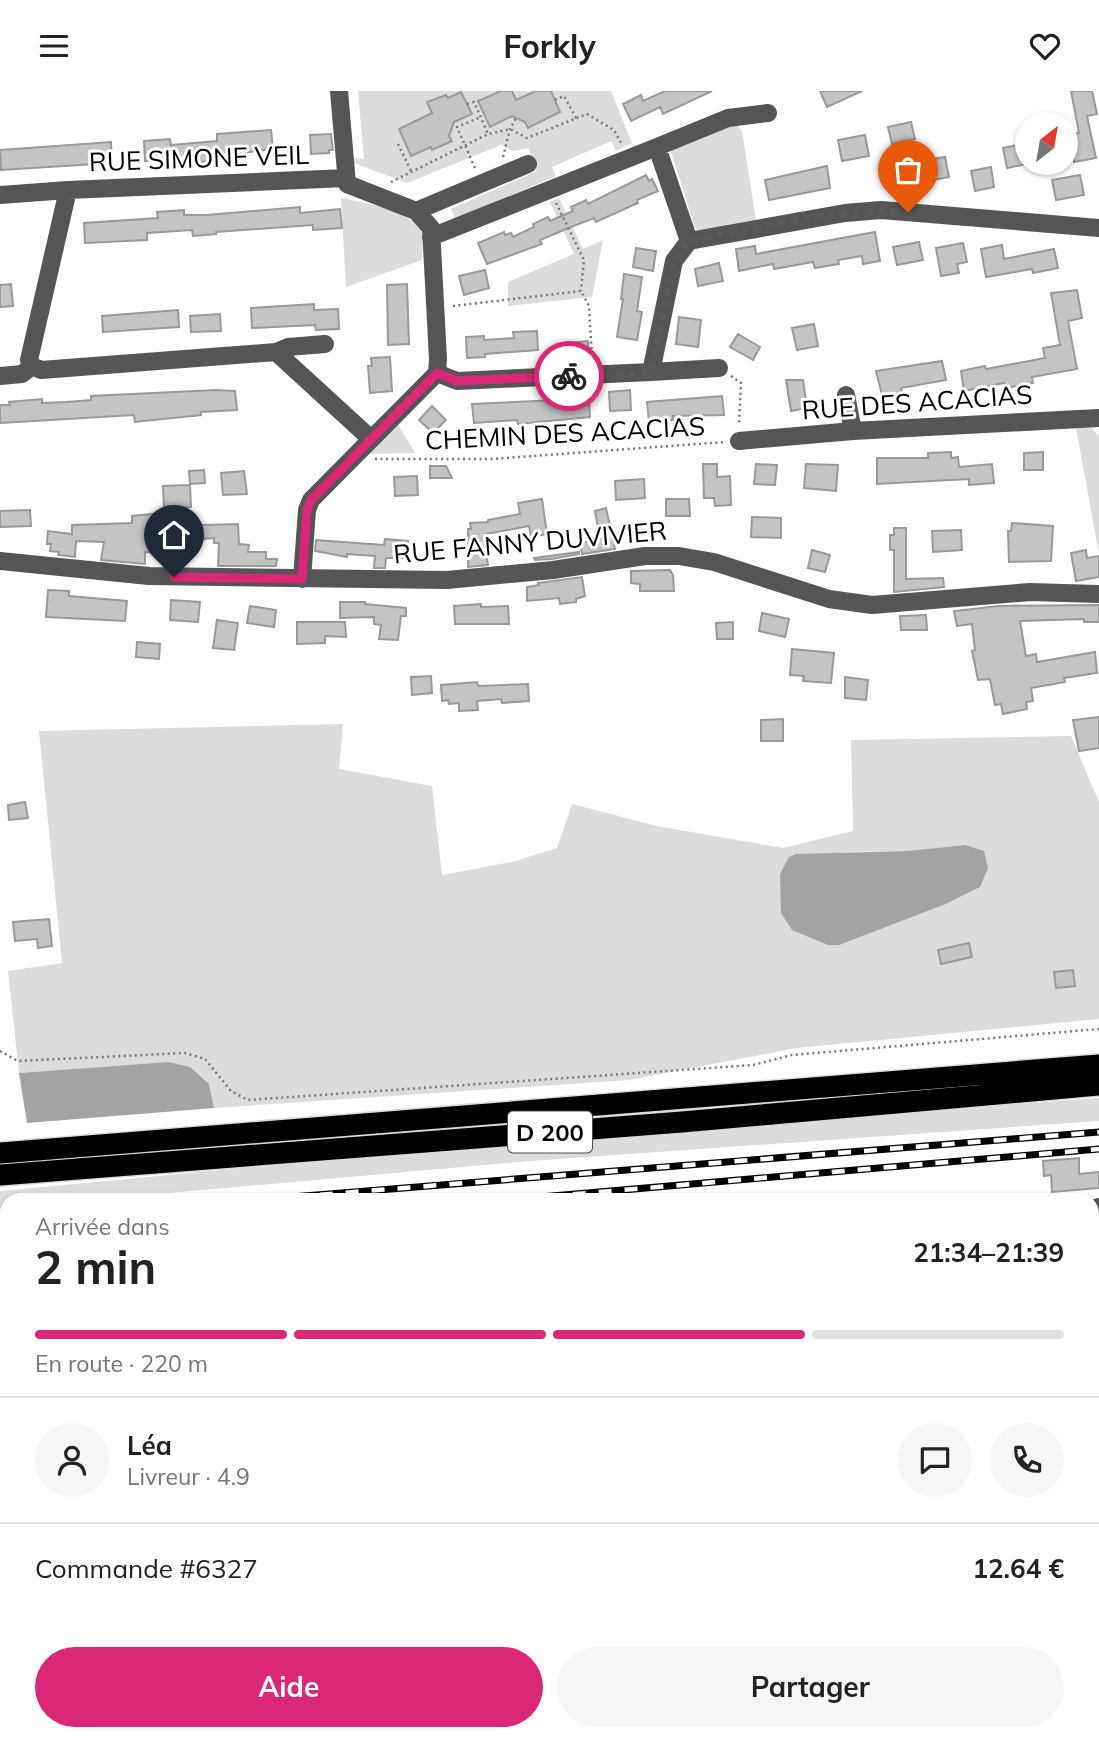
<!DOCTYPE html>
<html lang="fr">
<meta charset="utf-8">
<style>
:root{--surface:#fff;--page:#f6f6f6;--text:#222;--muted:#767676;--line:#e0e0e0;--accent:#db2777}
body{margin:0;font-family:Mulish,sans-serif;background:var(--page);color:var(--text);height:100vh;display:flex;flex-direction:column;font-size:26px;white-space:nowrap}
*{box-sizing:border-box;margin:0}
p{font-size:23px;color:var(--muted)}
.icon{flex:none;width:38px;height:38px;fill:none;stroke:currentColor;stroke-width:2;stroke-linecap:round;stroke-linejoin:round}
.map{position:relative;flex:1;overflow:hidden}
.sheet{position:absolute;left:0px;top:1102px;width:1099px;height:548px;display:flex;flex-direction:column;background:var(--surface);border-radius:21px 21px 0 0;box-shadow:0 2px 5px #0004}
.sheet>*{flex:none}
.needle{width:46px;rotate:31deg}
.buttons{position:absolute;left:1015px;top:21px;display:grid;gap:14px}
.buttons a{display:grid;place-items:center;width:63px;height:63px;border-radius:50%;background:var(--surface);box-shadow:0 2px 5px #0004;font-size:35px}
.pin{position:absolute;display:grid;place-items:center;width:60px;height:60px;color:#fff;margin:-72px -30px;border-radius:50% 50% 50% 0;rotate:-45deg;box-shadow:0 0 7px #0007}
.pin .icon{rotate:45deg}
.courier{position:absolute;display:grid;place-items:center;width:70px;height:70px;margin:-35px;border:5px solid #db2777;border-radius:50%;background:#fff;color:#222;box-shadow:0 2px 9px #0007}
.head em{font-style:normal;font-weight:700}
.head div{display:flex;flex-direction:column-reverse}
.head{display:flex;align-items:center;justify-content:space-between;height:119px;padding:0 35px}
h1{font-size:46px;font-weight:700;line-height:52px}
.bar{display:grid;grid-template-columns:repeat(4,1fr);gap:10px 7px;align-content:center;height:84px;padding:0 35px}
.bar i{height:9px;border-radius:5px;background:var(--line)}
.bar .current{background:var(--accent)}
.bar p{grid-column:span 4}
.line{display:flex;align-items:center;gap:18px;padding:0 35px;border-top:2px solid var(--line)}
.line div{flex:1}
.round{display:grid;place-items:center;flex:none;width:74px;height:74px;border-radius:37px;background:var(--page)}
.button{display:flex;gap:14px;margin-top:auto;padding:14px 35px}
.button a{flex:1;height:80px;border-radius:42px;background:var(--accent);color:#fff;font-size:28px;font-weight:700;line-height:80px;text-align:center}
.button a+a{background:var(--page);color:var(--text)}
header{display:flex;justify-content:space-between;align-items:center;height:91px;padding:0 35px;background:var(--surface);font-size:32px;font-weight:700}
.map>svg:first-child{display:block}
.green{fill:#dcdcdc;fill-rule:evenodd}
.water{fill:#a3a3a3}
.building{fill:#c4c4c4;stroke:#999;stroke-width:2}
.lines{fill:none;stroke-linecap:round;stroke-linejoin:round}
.highway-casing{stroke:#dbdbdb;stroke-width:24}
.path{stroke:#777;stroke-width:2.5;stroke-dasharray:2 3.5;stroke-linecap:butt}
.minor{stroke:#555;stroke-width:18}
.highway{stroke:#000;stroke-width:21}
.rail-casing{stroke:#000;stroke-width:7}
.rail{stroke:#fff;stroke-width:4.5;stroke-dasharray:13;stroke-linecap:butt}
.done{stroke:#595959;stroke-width:7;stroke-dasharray:0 12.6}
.route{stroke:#db2777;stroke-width:9}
.labels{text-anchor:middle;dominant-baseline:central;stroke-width:6;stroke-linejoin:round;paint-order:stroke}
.shield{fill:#fff;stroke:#4c4c4c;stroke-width:2}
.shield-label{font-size:24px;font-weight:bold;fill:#000}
.street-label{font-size:26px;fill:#000;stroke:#fff}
</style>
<header><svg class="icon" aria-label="menu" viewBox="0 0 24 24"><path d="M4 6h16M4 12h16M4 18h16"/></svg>Forkly<svg class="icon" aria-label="heart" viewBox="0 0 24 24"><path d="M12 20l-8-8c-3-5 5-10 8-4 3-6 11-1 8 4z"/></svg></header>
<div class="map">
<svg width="1099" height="1649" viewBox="0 0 1099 1649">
<rect width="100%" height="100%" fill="#fff"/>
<path class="green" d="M358,0H611L632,52L616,60L611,50L552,76L556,85L455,128L451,118L537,80L528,57L513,60L501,54L407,92L354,72L353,67L364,68Z
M729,32L737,34L742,40L756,129L699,141L695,137L671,60L677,55Z
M341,107C359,110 408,121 419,136C425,143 422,160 422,169L346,196Z
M559,107L583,158L603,149L592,206L508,215V191L574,163L550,111Z
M398,333L415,362L368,363Z
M1090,335L1099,345V463L1076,337Z
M343,633L339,678L432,695L442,784L512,771L557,757L572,713L657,735L783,757L853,740L851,649L1071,645L1099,711V928L797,957L629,989L214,1017L209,993L168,971L19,982L8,880L62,872L39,640ZM965,754L780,783L843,761L907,760Z
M1099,1007V1030L530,1070L90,1109L7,1110V1117H0V1100L530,1050Z"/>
<path class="water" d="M965,754L984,760L988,777L980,796L943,814L839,854H828L792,839L781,822L780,783L789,766L796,763L907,760Z
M168,971L190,976L209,993L214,1017L27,1032L19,982Z
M1099,1126V1322L1092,1325V1128Z
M63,1643H386L377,1649H56Z"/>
<path class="building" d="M501,0H512L516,9L536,0H551L560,21L528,37L525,31L512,25L490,36L478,10Z
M665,0H712L663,23L660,16L631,30L623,13L641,4L643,10Z
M820,0H862L827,16Z
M1071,0H1092L1097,23L1087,25L1096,67L1074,71L1068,44L1079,42Z
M461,1L472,23L454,31L449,45L452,50L432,59L431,56L411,65L399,38L432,22L427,11L446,4L448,7Z
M911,31L915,48L892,53L888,36Z
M271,39L273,58L210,66V69L203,71L179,72L178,69L145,70L144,50L170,48L171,54L217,50V43Z
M331,43L333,59H329V62L311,63L310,44Z
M865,44L869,65L842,70L838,49Z
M111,51L112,72L1,79L0,59Z
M1027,52V73L1007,77L1003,57Z
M945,66L949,86L918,92L914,71Z
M827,75L830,97L769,109L765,89Z
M991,76L994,96L975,100L971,80Z
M646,84L649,90L652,88L658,100L637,109L638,112L596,131L594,127L571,136L540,149L542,153L487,173L478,152L504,141L505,144L511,142L513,146L534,136L533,133L548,126L550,130L573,120L571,116L586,109L588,113Z
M1080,84L1084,104L1056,109L1052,89Z
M300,116V122L340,118L342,137L313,139V134L216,141V143L193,145L192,139L147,142V149L85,152L84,132L158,127L157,121L184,119V124H207Z
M875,141L880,170L863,173L862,165L838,169L839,173L815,177L813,171L774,178L773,173L739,180L736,158L755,155L756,163Z
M919,151L923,169L897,174L893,156Z
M963,152L967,171L957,173L959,182L941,185L936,157Z
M1002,154L1004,168L1054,158L1058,177L1033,182L1032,178L986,186L981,158Z
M636,157L656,160L653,180L633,176Z
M719,172L723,190L698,195L695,178Z
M485,179L489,197L464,204L459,185Z
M624,183L642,186L637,220L642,221L637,249L617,246L623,208H621Z
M11,193L13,215L0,216V194Z
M407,193L409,253L388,254L387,194Z
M1077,199L1082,227L1068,230L1077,278L1032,286L1033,292L1005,297L1004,292L964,300L961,280L985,275L986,278L1045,267L1043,257L1060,254L1051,202Z
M314,213V219L338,218L339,238L316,239L315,234L252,237L251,217Z
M178,219L179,236L103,241L102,225Z
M220,223L221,240L191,241L190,225Z
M679,226L701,229L698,256L676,253Z
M814,233L818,255L797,259L792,237Z
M537,240L538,259L485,263V266L467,267L466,246L484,245V249L514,247L513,241Z
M738,243L760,256L753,269L730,256Z
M588,250L589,270L567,271L566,252Z
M390,266L392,300L370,302L368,275H372L371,267Z
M942,270L946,289L901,297L903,305L883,308L876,280Z
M786,289H803L807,317L791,320Z
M216,299L235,300L237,319L201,321V324L135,331L134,324L0,332V314H10L9,311L42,308V312L66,311L91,309V305Z
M630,299L631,319L610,320L609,301Z
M722,305L724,324L673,325V329L649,331L647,311Z
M580,308L581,311L589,310L590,326L518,333L517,329L474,332L472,313Z
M432,315L446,329L433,342L419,329Z
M951,361V367L958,366L959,376L992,373L994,392L969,394V388L877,393V367H928V362Z
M1043,361V379H1024V362Z
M703,373H717V386L730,385L731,414L715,415L714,407H704Z
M756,373L777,374L775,394L754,393Z
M806,373L838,374L836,400L804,397Z
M430,375H446L452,387H430Z
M204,379L205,392L190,393L189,380Z
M244,380L247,403L223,404L221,382Z
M417,385L418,404L395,405L394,386Z
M644,388L645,407L616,409L615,390Z
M190,394L191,416L164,417L163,395Z
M542,408L547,443L531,446L529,435L486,443L485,455L488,474L468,476V438H471L470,432L488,431V429L520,423L518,412Z
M666,408H689L690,425H666Z
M606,417L615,458L582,463L580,452L600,448L595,420Z
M30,419L31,435L0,436V420Z
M171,421L170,462L145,461V473L101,469L104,451L76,450L75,466L58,464L59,461L50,460L51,453H47L48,440L72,443V434L132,432V425Z
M752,426L781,427V447L751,446Z
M1012,432L1053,435L1051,470L1009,471L1008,440H1011Z
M238,433L239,453L249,454L248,461H266V468H277L276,475H218L219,452H214V447L202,448L201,434Z
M894,437H906V488L943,487L944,496L894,501V459H890V444H894Z
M961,439L962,459L933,461L932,440Z
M385,448L408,450L406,467H386L385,477H374L375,465L347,463V466L315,460L316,449L384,454Z
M812,459L830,464L825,481L808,477Z
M1086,459L1087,467L1099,465V486L1076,490L1071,462Z
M579,461V463L552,468L535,469L534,467Z
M670,479L673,484L674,500H640V493L631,492V480Z
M582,486L585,505L576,508V511L560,513L559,507L527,510V496L539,494L538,492Z
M48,499L69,500V505L127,510L125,530L46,526Z
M171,509L200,511L198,531L170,529Z
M340,511H365V513L406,517V525H401L398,549L379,548L381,534L374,533V526L340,527Z
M481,513V516L508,515L509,533H455L454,515Z
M1099,514V531H1084V528L1020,530L1026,565L1036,563L1037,571L1095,561L1097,582L1064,587L1065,591L1031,597L1033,610L1026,611L1027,618L1003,623L1001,613L995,614L990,588L978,589L972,560L975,559L972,533L957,535L954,520L999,515Z
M250,515L276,519L274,536L247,532Z
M762,522L789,528L785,546L759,540Z
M926,524L927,539H901L900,525Z
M217,529L238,532L234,559L213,557Z
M297,531H345L346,546L325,545V552L297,553Z
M733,531V548H717L716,532Z
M137,551L160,553L159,568L136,566Z
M792,558L834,562L831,592L803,590L804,585L790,584Z
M431,585L432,602L412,604L411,586Z
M845,586L868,589L866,609L845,607Z
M477,591L478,595L528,593L529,610L502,612L501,608L477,610L478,619L459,620V612L449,613L448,609L442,610L441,594Z
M1099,626V657L1079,660L1073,629Z
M783,628V650H761V629Z
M25,711L28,727L9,729L8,714Z
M49,828L52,855L38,857L37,848L15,850L13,831Z
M969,852L972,866L941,873L938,859Z
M1073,879L1075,895L1056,897L1054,881Z
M1079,1067V1083L1099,1081V1097L1052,1101L1051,1084L1044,1085L1043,1070Z"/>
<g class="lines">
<g class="highway-casing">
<path id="highway" d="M0,1062L1099,974
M0,1084L682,1031L1099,994"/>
</g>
<path class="path" d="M555,9L564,5L576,27
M467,13L474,11L488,43L510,38L527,47L587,23L614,39L621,52
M398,53L411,80
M503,66L510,38L516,27
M475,77L457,36L481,26
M391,91L488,43
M556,112L584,169L581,200
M453,215L581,200L589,215L592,269
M731,285L741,292L739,333
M375,368H492L725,351
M0,960L18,970L185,962L205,968L231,1000L248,1009L753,974L792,964L1099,938"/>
<path class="minor" d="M0,104L68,99
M416,120L528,73
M431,146L657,56
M689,150L845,122L881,119L1099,137
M325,253L288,256L276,261L41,279L32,275L29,269L68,99L346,87
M276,261L371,348
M651,281L719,277
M437,282L457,290L651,281L674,170L689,150L657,56L728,27L768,22
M0,285L22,283L32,275
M846,304L853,340
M739,350L853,340L1099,327
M0,470L149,485L447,489L553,479L645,465H679L714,471L829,508L872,514L1030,501L1099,503
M302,488L307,419L311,409L437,282L438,268L431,137L416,120L347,93L339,0
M1092,1118L1099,1116
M37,1649L44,1643"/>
<use href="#highway" class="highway"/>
<g class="rail-casing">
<path id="rail" d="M242,1110L1099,1041
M495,1110L1099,1058
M0,1131H7
M0,1182H7"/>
</g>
<use href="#rail" class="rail"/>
</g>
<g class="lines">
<path class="done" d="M569,285L651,281L674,170L689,150C760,137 835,115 908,121"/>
<path class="route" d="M174,486L302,488L307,419L311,409L437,282L457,290L569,285"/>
</g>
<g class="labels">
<rect class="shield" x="508" y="1020.5" width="84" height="41" rx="5"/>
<g class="shield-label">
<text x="550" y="1041">D 200</text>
</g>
<g class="street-label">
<text transform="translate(199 67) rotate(-2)">RUE SIMONE VEIL</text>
<text transform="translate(917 311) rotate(-4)">RUE DES ACACIAS</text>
<text transform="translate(565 342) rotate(-3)">CHEMIN DES ACACIAS</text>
<text transform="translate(530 451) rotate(-5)">RUE FANNY DUVIVIER</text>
</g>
</g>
</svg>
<div class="buttons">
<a><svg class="needle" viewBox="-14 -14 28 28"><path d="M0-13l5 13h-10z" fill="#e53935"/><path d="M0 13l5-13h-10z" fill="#767676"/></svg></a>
</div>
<div class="pin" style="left:908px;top:121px;background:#ea580c"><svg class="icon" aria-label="bag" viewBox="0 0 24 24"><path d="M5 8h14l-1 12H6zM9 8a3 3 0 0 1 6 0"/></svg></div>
<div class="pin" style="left:174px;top:486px;background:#1f2937"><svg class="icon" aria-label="home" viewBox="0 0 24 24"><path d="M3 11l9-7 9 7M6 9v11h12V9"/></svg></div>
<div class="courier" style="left:569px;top:285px"><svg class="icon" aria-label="bike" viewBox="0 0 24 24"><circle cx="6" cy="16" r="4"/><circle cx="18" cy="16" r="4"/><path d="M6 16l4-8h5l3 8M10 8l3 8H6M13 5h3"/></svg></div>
<section class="sheet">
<div class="head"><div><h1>2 min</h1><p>Arrivée dans</p></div><em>21:34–21:39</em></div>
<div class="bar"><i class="current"></i><i class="current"></i><i class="current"></i><i></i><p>En route · 220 m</p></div>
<div class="line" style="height:126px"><a class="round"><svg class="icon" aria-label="person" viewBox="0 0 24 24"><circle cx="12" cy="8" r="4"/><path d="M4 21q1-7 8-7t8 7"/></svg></a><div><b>Léa</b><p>Livreur · 4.9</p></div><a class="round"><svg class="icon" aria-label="chat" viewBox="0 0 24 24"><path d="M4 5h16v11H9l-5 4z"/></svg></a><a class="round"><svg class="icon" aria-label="phone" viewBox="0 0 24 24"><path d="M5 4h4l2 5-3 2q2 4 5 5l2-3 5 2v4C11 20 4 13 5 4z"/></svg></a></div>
<div class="line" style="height:91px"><div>Commande #6327</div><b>12.64 €</b></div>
<div class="button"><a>Aide</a><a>Partager</a></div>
</section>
</div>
